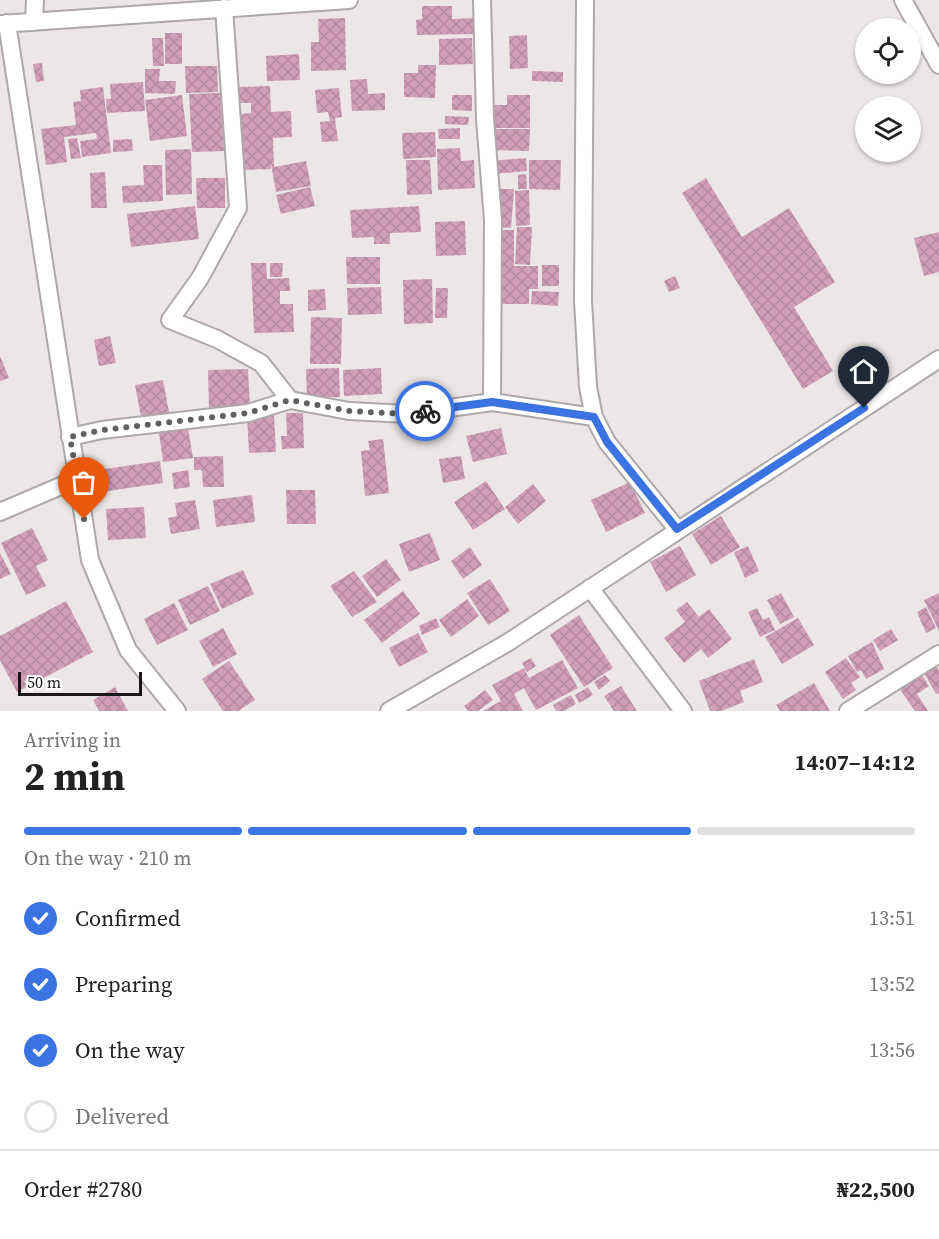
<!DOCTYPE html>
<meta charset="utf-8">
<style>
:root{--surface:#fff;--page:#f2f2f2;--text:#222;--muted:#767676;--line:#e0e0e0;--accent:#3b73e3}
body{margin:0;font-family:"Source Serif 4",serif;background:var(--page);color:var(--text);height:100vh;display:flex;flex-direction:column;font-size:22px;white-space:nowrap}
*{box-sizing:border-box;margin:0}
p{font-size:20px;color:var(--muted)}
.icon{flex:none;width:33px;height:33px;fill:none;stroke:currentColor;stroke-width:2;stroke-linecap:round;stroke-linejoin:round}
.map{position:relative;height:711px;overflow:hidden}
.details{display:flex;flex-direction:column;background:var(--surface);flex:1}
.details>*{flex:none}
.fabs{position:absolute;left:855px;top:18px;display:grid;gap:12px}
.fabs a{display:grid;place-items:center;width:66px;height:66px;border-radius:50%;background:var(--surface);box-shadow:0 2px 4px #0004;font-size:30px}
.scale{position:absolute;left:18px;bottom:15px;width:124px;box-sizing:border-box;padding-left:6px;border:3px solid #191717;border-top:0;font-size:16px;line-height:21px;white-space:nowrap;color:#191717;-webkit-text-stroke:4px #fff;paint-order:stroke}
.pin{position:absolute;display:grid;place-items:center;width:51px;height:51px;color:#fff;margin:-62px -26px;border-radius:50% 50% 50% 0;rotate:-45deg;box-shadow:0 0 6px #0007}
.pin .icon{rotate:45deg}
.courier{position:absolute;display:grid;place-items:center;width:60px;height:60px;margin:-30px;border:4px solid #3b73e3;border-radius:50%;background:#fff;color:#222;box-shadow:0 2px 8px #0007}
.headline em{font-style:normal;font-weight:700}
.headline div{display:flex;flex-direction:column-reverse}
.headline{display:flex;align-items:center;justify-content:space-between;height:102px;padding:0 24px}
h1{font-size:39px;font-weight:700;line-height:45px}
.bar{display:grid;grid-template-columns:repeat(4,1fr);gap:9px 6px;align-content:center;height:72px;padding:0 24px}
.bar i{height:8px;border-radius:4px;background:var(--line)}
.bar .current{background:var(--accent)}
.bar p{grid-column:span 4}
.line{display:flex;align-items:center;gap:15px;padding:0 24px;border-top:2px solid var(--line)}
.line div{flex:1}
ol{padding:0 24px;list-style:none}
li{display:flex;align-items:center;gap:18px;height:66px}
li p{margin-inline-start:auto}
li .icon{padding:6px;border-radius:50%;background:var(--accent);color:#fff;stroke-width:4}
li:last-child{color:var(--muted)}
li i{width:33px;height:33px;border:3px solid var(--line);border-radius:50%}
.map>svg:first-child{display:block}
.building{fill:url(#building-cross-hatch)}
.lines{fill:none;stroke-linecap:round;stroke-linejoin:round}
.minor-casing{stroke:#aea8a9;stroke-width:20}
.minor{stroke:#fff;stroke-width:16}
.done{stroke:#635f5f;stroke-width:6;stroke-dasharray:0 10.8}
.route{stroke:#3b73e3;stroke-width:8}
</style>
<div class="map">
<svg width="939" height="711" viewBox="0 0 939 711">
<defs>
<pattern id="building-cross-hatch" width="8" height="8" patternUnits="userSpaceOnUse" patternTransform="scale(1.5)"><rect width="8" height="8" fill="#d29fb8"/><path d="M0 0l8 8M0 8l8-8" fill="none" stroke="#b4889d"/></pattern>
</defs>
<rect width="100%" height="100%" fill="#ece6e6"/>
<path class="building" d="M422,6H452V19L475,18L476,34L417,35L416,20L422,19Z
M345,18L346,70L311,71V42H319L318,19Z
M165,33H182V64H165Z
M527,35L528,68L510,69L509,36Z
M152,38H163L164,66H153Z
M472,38L473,64L439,65V39Z
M299,54L300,80L267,81L266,56Z
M42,63L44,81L36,82L33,64Z
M418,65H436L435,98L404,97V73H418Z
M185,66H217L218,92L186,93Z
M145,69H160L159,81H176L175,94L145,93Z
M532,71L563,72V82L532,81Z
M367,79L368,94L385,93V110L352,111L350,80Z
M143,82L145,111L107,113L106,99H111L110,84Z
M270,86L271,112L291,111L292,137L273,138L274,167L306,161L311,186L276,192L271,164V169L242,170L240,114L251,113V103H237V87Z
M103,87L111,153L82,157L80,141L97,139L96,133L64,137L67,162L46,165L41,129L76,125L73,102L81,101L80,90Z
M339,88L342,117L335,118L338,141L322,142L320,122L330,121L328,112L317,113L315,90Z
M220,93L224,151L192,152L189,94Z
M182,95L187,136L150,141L145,100Z
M452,95H472V111L452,110Z
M507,95H530V128H490L491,105H507Z
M445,116L469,117L468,125L445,124Z
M460,128V139H439L438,129Z
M491,129H530L529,151L491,150Z
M435,132L436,157L403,159L402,133Z
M77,138L81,158L71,159L68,139Z
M132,139L133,151L113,152V140Z
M460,148L461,161L474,160L475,188L438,190L437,149Z
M191,149L192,194L166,195L165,150Z
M526,158L527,171L493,174L491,161Z
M406,160H430L432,194L407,195Z
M529,160H561L560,190L529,189Z
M143,165H162L163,201L123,203L122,186L144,185Z
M105,172L107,208H91L90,173Z
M526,174L527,189H518V175Z
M196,178H225V208H197Z
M706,178L742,237L789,208L835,282L794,307L833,371L803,389L682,193Z
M310,187L315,206L281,214L276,195Z
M499,189H514L511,228L498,227Z
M529,190L530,225L516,226L515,191Z
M195,206L199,239L131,247L127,214Z
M419,206L421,232L390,233V244H374V237L352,238L350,210Z
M465,221L466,255L436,256L435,222Z
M517,227H532L530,265L515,264Z
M500,230H514V266H538V289H529V304H499Z
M939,232V272L924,276L914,238Z
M346,257H380V284H347Z
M251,263H266L267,279L289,278L290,291H280V304H293L294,332L254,333Z
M270,263H283L282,277H270Z
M542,265H559V286H542Z
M675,276L680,288L669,292L664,281Z
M432,279L433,323L404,324L403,280Z
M381,287L382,314L348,315L347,288Z
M436,288H448L447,318H435Z
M325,289L326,310L308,311V290Z
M532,291L559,292L558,306L531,304Z
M311,317L342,318L341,364H310Z
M110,336L116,363L99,366L94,340Z
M0,356L9,378L0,381Z
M339,368L340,397L307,398L306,369Z
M381,368L382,394L344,396L343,370Z
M248,369L250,409L209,410L208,370Z
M163,380L170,417L142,422L135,385Z
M286,413H303L304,448L282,449L281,436H287Z
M274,415L276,452L249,453L247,416Z
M188,428L193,458L163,462L159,432Z
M501,428L507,454L473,462L466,436Z
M383,439L389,493L365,496L361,451L370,450L368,441Z
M223,456L224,487H203L202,470H194V457Z
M461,456L465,479L443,483L439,459Z
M160,461L163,483L101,492L98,470Z
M188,470L190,487L174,489L172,473Z
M486,481L505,509L473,530L454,502Z
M630,482L645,513L606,532L591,500Z
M533,484L546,501L518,524L505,507Z
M286,490H315L316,524H287Z
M252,495L255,522L216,527L213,500Z
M195,500L200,529L171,534L168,518L177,516L175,503Z
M144,507L146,538L108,540L106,509Z
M721,516L740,547L711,565L692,534Z
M32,528L48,560L36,566L46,586L26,595L1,543Z
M430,533L440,560L409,572L399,544Z
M680,546L696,575L666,592L650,562Z
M748,546L759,571L745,578L734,552Z
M470,547L482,565L463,579L451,561Z
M0,553L11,574L0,579Z
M386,559L401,580L377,597L362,576Z
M243,570L254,594L222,609L210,584Z
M354,571L377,602L352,617L330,586Z
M490,579L510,611L488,625L467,593Z
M208,586L220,611L190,625L178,600Z
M403,591L420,614L382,643L364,620Z
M781,593L794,617L780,624L767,600Z
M939,593V631L924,600Z
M467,599L479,616L451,637L439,620Z
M66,601L93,652L17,692L0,660V636Z
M687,602L699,617L709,609L732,639L708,658L701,649L684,663L664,638L685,622L676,610Z
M174,603L188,630L157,645L144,619Z
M926,607L936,628L926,633L917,612Z
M757,608L763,620L769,617L775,630L760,637L748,612Z
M579,615L613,668L584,687L550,635Z
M436,618L440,627L422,635L419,626Z
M798,618L814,645L782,664L765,637Z
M223,628L237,654L213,667L199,641Z
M891,629L898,640L880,651L873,640Z
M418,633L428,652L399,667L389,648Z
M872,642L884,669L866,679L861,670L857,672L848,656Z
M531,658L536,666L527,672L522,663Z
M846,658L860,677L851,683L856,690L843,699L825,672Z
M754,659L763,682L740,691L744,702L721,711H710L699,681Z
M562,660L578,688L536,710L524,688L514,694L523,711H483L501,701L492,685L524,668L529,678Z
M229,661L255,700L238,711H223L202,679Z
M935,664L939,671V693L936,694L923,671Z
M918,669L929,686L917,694L928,711H915L896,684Z
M605,675L610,681L599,690L594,682Z
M814,683L830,711H780L776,705Z
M621,686L637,711H614L604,696Z
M115,687L128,711H99L93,700Z
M588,687L593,695L579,703L575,695Z
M485,690L493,700L478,711H468L464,706Z
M571,695L576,704L564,711H556L553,705Z"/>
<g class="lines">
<g class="minor-casing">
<path id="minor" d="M482,0L485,119L493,220L492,402
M585,0L583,301L588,387L594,417L607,442L677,529
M903,0L939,65
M224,8L238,208L200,278L170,320L217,339L261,363L290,400
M34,22L35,0
M7,23L90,560L128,650L177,711
M0,24L349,0
M70,437L102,430L248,413L290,400L349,411L407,414L492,402L594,417
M0,512L77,479
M590,588L683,711
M389,711L507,643L939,359
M848,711L939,654"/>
</g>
<use href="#minor" class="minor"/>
</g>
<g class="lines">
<path class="done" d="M84,519L70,437L102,430L248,413L290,400L349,411L407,414L425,411"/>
<path class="route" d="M425,411L492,402L594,417L607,442L677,529L864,408"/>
</g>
</svg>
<div class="fabs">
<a><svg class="icon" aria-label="locate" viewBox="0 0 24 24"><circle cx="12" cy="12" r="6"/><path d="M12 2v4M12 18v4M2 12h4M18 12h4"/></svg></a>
<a><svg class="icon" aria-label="layers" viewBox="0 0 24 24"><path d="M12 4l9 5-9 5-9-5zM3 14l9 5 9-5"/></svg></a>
</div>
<div class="scale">50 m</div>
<div class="pin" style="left:84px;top:519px;background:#ea580c"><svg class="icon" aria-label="bag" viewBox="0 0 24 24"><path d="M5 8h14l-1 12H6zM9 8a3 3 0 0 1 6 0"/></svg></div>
<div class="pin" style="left:864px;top:408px;background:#1f2937"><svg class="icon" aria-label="home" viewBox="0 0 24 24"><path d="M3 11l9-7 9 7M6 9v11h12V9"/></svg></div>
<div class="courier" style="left:425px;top:411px"><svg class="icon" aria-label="bike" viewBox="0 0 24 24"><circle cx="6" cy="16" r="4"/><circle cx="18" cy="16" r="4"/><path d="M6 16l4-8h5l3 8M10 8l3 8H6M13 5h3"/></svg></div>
</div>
<section class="details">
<div class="headline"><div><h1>2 min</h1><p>Arriving in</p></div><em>14:07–14:12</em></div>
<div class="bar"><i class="current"></i><i class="current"></i><i class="current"></i><i></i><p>On the way · 210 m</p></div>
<ol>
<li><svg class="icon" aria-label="check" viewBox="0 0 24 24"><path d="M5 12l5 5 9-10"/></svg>Confirmed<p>13:51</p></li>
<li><svg class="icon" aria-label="check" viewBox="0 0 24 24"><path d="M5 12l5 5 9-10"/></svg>Preparing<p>13:52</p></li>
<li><svg class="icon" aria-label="check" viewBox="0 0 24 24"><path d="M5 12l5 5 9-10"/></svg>On the way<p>13:56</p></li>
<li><i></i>Delivered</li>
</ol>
<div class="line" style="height:78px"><div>Order #2780</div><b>₦22,500</b></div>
</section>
